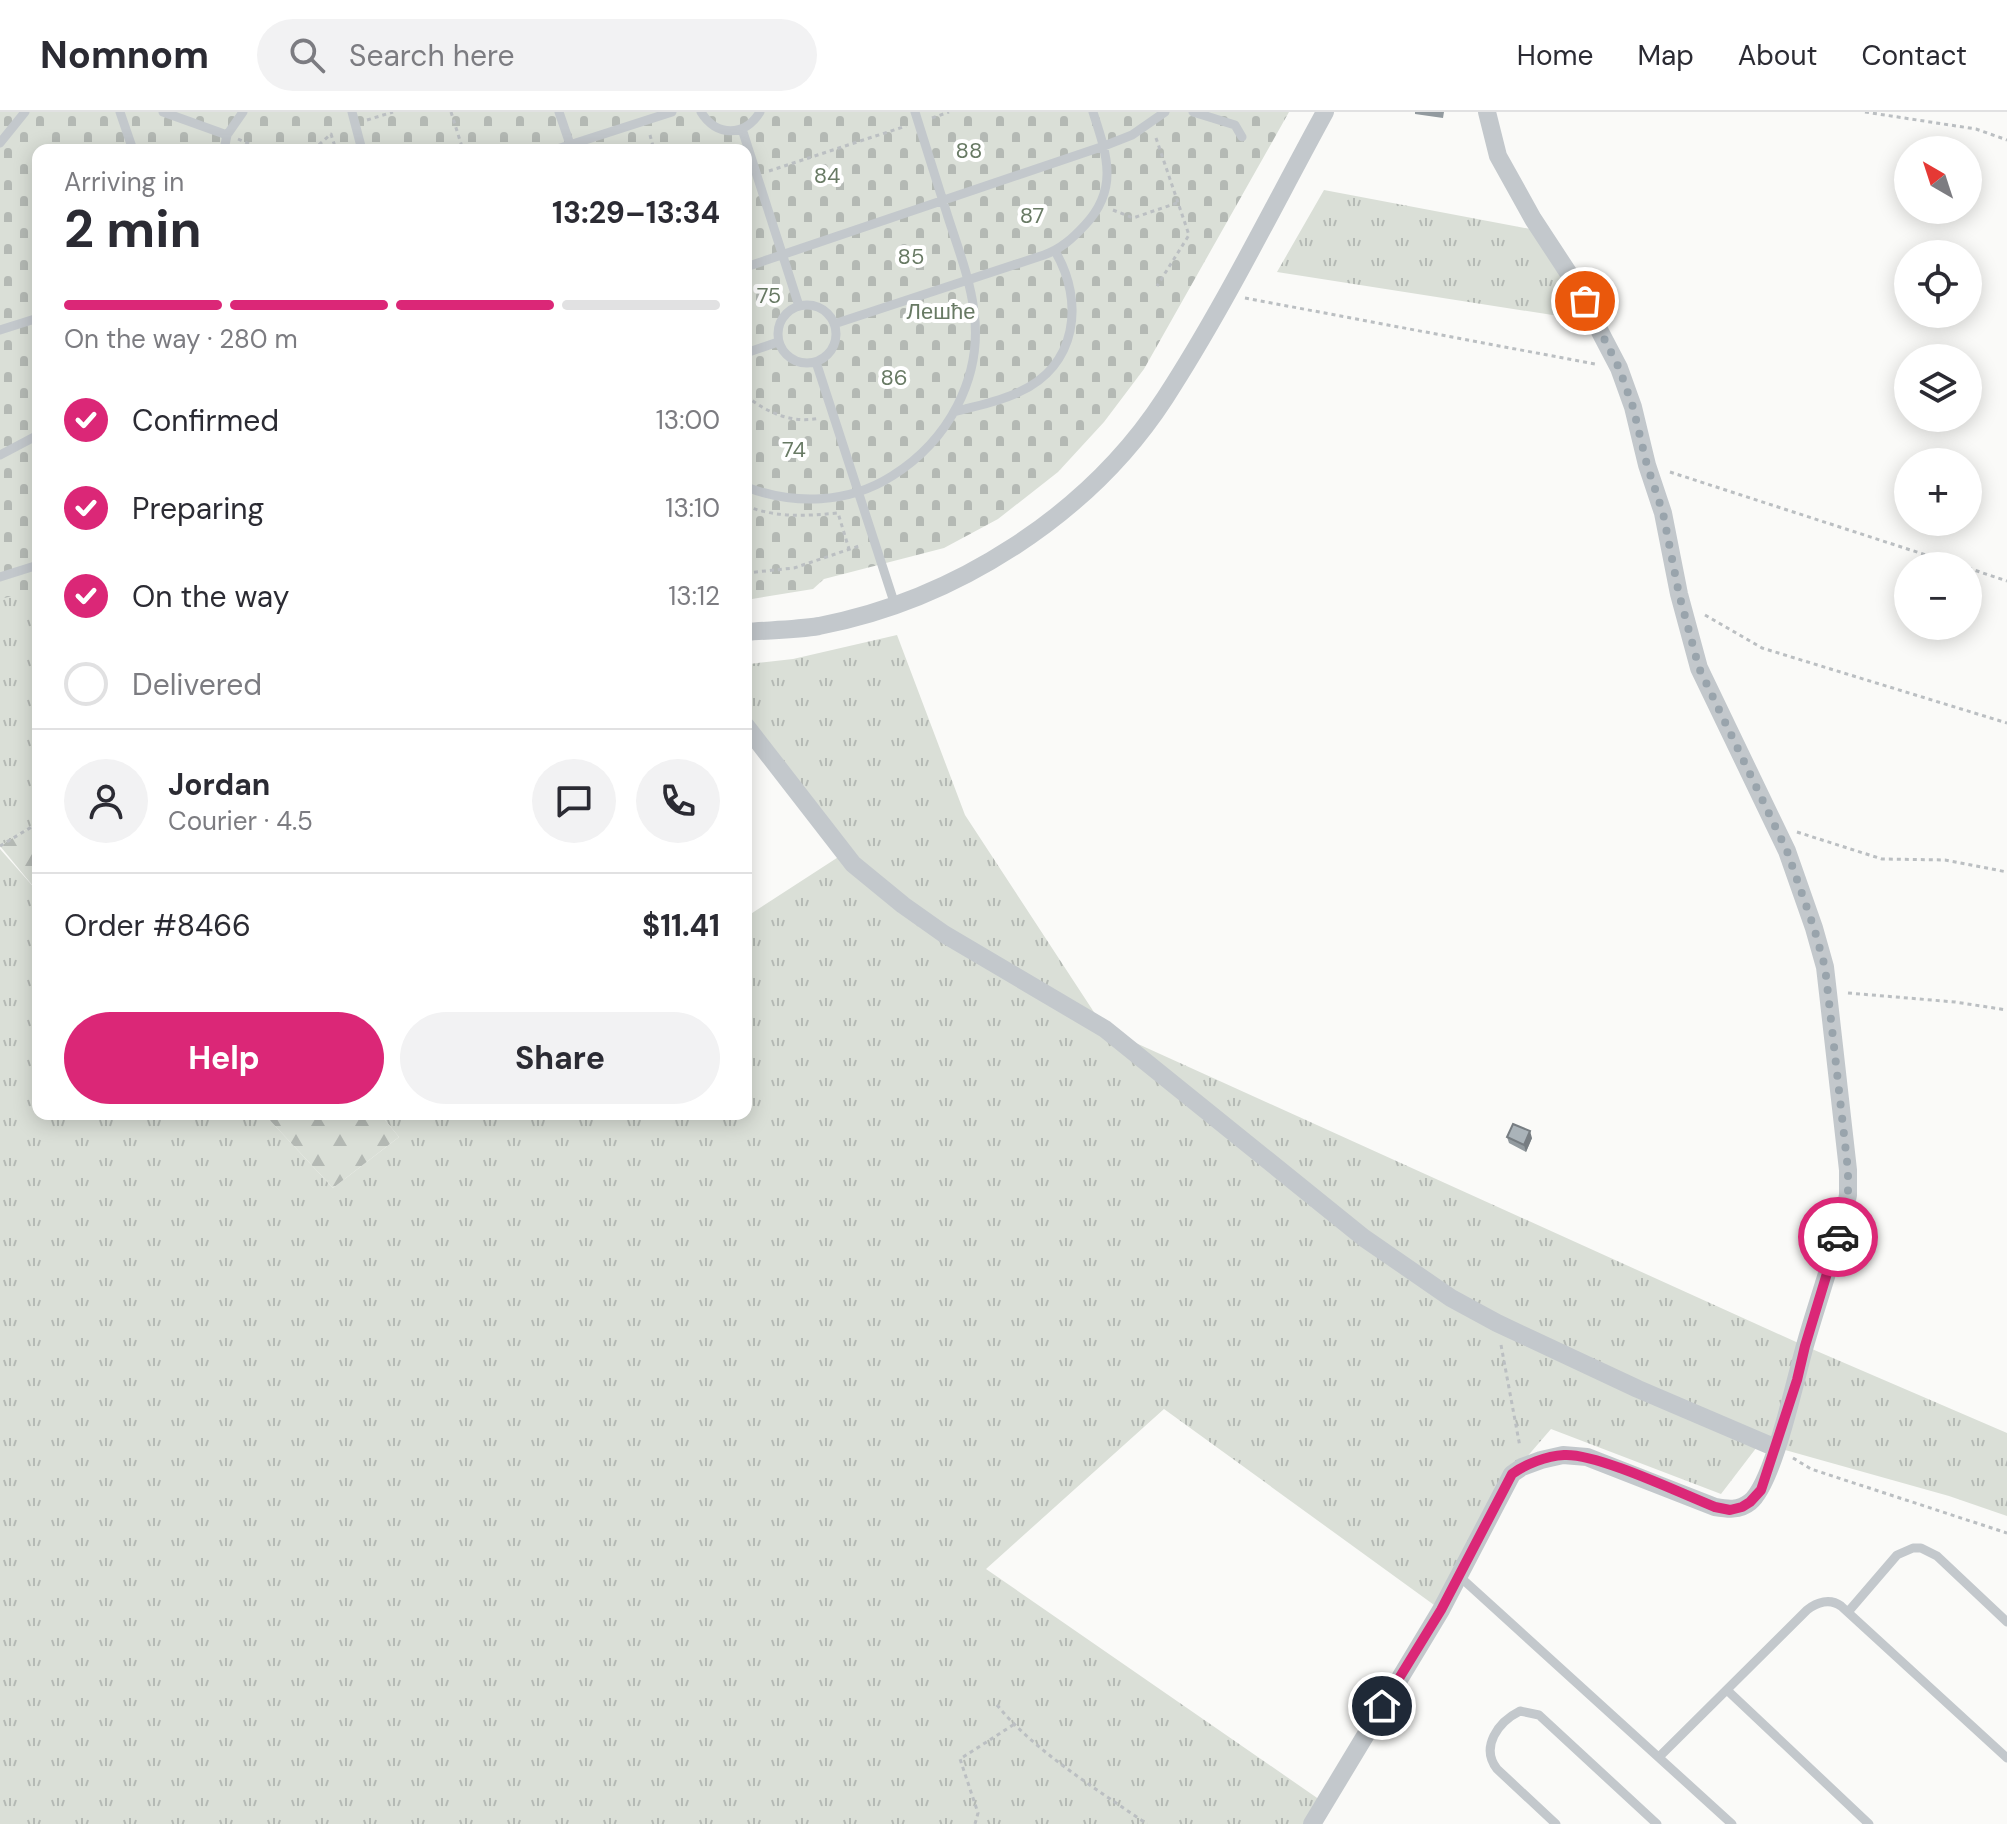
<!DOCTYPE html>
<meta charset="utf-8">
<style>
:root{--surface:#fff;--page:#f2f2f3;--text:#2b2b33;--muted:#7c7c81;--line:#e1e1e2;--accent:#db2777}
body{margin:0;font-family:"DM Sans",sans-serif;background:var(--page);color:var(--text);height:100vh;display:flex;flex-direction:column;font-size:30px;white-space:nowrap}
*{box-sizing:border-box;margin:0}
p{font-size:26px;color:var(--muted)}
.icon{flex:none;width:44px;height:44px;fill:none;stroke:currentColor;stroke-width:2;stroke-linecap:round;stroke-linejoin:round}
.map{position:relative;flex:1;overflow:hidden}
.details{position:absolute;left:32px;top:32px;width:720px;height:976px;display:flex;flex-direction:column;background:var(--surface);border-radius:16px;box-shadow:0 4px 20px #0003}
.details>*{flex:none}
.needle{width:52px;rotate:321deg}
.controls{position:absolute;left:1894px;top:24px;display:grid;gap:16px}
.controls a{display:grid;place-items:center;width:88px;height:88px;border-radius:50%;background:var(--surface);box-shadow:0 4px 20px #0003;font-size:40px}
.pin{position:absolute;display:grid;place-items:center;width:68px;height:68px;color:#fff;margin:-34px;border:4px solid #fff;border-radius:50%;box-shadow:0 2px 8px #0007}
.courier{position:absolute;display:grid;place-items:center;width:80px;height:80px;margin:-40px;border:6px solid #db2777;border-radius:50%;background:#fff;color:#222;box-shadow:0 2px 10px #0007}
.head em{font-style:normal;font-weight:700}
.head div{display:flex;flex-direction:column-reverse}
.head{display:flex;align-items:center;justify-content:space-between;height:136px;padding:0 32px}
h1{font-size:52px;font-weight:700;line-height:60px}
.bar{display:grid;grid-template-columns:repeat(4,1fr);gap:12px 8px;align-content:center;height:96px;padding:0 32px}
.bar i{height:10px;border-radius:6px;background:var(--line)}
.bar .active{background:var(--accent)}
.bar p{grid-column:span 4}
.line{display:flex;align-items:center;gap:20px;padding:0 32px;border-top:2px solid var(--line)}
.line div{flex:1}
.round{display:grid;place-items:center;flex:none;width:84px;height:84px;border-radius:42px;background:var(--page)}
ol{padding:0 32px;list-style:none}
li{display:flex;align-items:center;gap:24px;height:88px}
li p{margin-inline-start:auto}
li .icon{padding:8px;border-radius:50%;background:var(--accent);color:#fff;stroke-width:4}
li:last-child{color:var(--muted)}
li i{width:44px;height:44px;border:4px solid var(--line);border-radius:50%}
.primary-button{display:flex;gap:16px;margin-top:auto;padding:16px 32px}
.primary-button a{flex:1;height:92px;border-radius:48px;background:var(--accent);color:#fff;font-size:32px;font-weight:700;line-height:92px;text-align:center}
.primary-button a+a{background:var(--page);color:var(--text)}
header{display:flex;align-items:center;gap:48px;box-sizing:border-box;height:112px;padding:0 40px;background:var(--surface);border-bottom:2px solid var(--line)}
header strong{font-size:38px}
nav{display:flex;gap:44px;margin-inline-start:auto;font-size:28px}
.search{width:560px;height:72px;background:var(--page);display:flex;align-items:center;gap:20px;box-sizing:border-box;padding:0 28px;border-radius:44px;color:var(--muted);font-size:30px}
.map>svg:first-child{display:block}
.grass{fill:url(#grass-tufts)}
.forest{fill:url(#forest-firs)}
.cemetery{fill:url(#cemetery-stones)}
.lines{fill:none;stroke-linecap:round;stroke-linejoin:round}
.path{stroke:#bbbfc2;stroke-width:3;stroke-dasharray:4 4;stroke-linecap:butt}
.lane{stroke:#c3c8cc;stroke-width:9}
.street{stroke:#c3c8cc;stroke-width:18}
.wall{fill:#929a9f}
.shaded-wall{fill:#777d82}
.building{fill:#aab3b9;stroke:#777d82;stroke-width:2}
.done{stroke:#99a4ac;stroke-width:8;stroke-dasharray:0 14.4}
.route{stroke:#db2777;stroke-width:10}
.labels{text-anchor:middle;dominant-baseline:central;stroke-width:8;stroke-linejoin:round;paint-order:stroke}
.park-label{font-size:22px;fill:#687a64;stroke:#fff}
</style>
<header>
<strong>Nomnom</strong>
<div class="search"><svg class="icon" aria-label="search" viewBox="0 0 24 24"><circle cx="10" cy="10" r="6"/><path d="M15 15l6 6"/></svg>Search here</div>
<nav><a>Home</a><a>Map</a><a>About</a><a>Contact</a></nav>
</header>
<div class="map">
<svg width="2007" height="1712" viewBox="0 0 2007 1712">
<defs>
<pattern id="grass-tufts" width="24" height="20" patternUnits="userSpaceOnUse" patternTransform="scale(2)"><rect width="24" height="20" fill="#dadfd7"/><path d="M3 7l-1-3M5 7V3M7 7l1-3M15 17l-1-3M17 17v-4M19 17l1-3" fill="none" stroke="#b4b9b4"/></pattern>
<pattern id="forest-firs" width="22" height="20" patternUnits="userSpaceOnUse" patternTransform="scale(2)"><rect width="22" height="20" fill="#dadfd7"/><path d="M5 1l3.5 6h-7zM16 11l3.5 6h-7z" fill="#b4b9b4"/></pattern>
<pattern id="cemetery-stones" width="16" height="16" patternUnits="userSpaceOnUse" patternTransform="scale(2)"><rect width="16" height="16" fill="#dadfd7"/><path d="M2 7V4a2 2 0 0 1 4 0v3zM10 15v-3a2 2 0 0 1 4 0v3z" fill="#b4b9b4"/></pattern>
</defs>
<rect width="100%" height="100%" fill="#fafaf8"/>
<path class="grass" d="M1324,78L1541,119L1597,210L1277,160Z
M38,472V710L0,734V478Z
M746,511L749,552L793,547L897,523L965,703L1105,917L1805,1234L2007,1321V1404L1949,1384L1760,1331L1721,1382L1551,1317L1512,1362L1441,1498L1164,1297L986,1457L1323,1690L1316,1712H0V737L38,780V1002H264L333,1076L399,1025L380,1002H746V805L843,742L746,614Z"/>
<path class="forest" d="M38,710V780L0,734Z
M264,1002H380L399,1025L333,1076Z"/>
<path class="cemetery" d="M0,0H1289L1144,257L1104,310L1058,360L998,407L944,436L824,467L813,477L746,488V38H38V478L0,487Z"/>
<g class="lines">
<path class="path" d="M451,0L463,38
M1865,0L1976,17L2007,28
M932,6L949,0
M367,8L393,0
M650,23L654,38
M1156,26L1189,123L1157,174
M238,27L263,38
M313,38L331,22L336,38
M769,59L906,14
M1113,98L1133,106L1177,91
M1245,186L1595,252
M746,284C768,301 792,312 820,306
M1670,360L1960,454
M746,394C777,406 805,404 838,401L849,437
M1968,456L2007,469
M746,461L794,456L862,433
M1705,503L1762,536L2007,611
M1797,720L1882,747L1945,748L2007,760
M0,734L38,711
M1848,881L1955,890L2007,898
M1501,1233L1520,1335
M1793,1346L1811,1357L2007,1421
M997,1593C1034,1639 1098,1678 1147,1712
M975,1712L978,1701L960,1647L1013,1613"/>
<path class="lane" d="M120,0L133,38
M163,0L227,23
M352,0L362,38
M559,0L572,38
M701,0C716,25 745,25 760,0
M1193,0L1235,13L1242,25
M742,17L799,194
M0,31L25,0
M224,38L227,23L243,0
M554,38L672,0
M746,155L1104,34L1132,23L1165,0
M778 222a29 29 0 1 1 58 0a29 29 0 1 1-58 0Z
M834,212L1044,143C1061,137 1073,126 1085,113C1119,77 1107,43 1093,0
M0,218L38,206
M746,241L778,230
M816,250L895,493
M954,300C975,294 999,290 1019,280C1077,254 1085,190 1055,139
M0,343L38,323
M746,375C794,393 848,392 892,364C948,329 983,266 974,199C970,167 958,136 948,105C937,70 926,35 915,0
M0,465L38,453
M1459,1464L1732,1712
M1848,1500L1897,1443L1913,1436H1921L1937,1444L2007,1510
M1728,1579L1869,1712
M1659,1645L1807,1498C1817,1490 1830,1486 1841,1494L2007,1646
M1556,1712L1497,1657C1480,1635 1498,1610 1520,1599L1539,1603L1657,1712"/>
<path class="street" d="M746,520C770,518 795,518 819,514C955,488 1089,403 1165,286C1224,195 1273,95 1325,0
M746,614L853,752L903,793L944,822L1105,917L1364,1126L1451,1186L1497,1211L1638,1277L1776,1336
M1312,1712L1441,1498L1512,1362L1522,1355L1541,1348L1563,1343L1587,1345L1715,1395C1727,1397 1739,1399 1750,1390C1774,1371 1796,1263 1806,1230C1820,1181 1838,1133 1848,1083V1058L1828,881L1825,855L1814,816L1787,739L1699,556L1679,482L1663,401L1647,353L1633,295L1619,256L1573,168L1533,107L1498,44L1487,0"/>
</g>
<path class="wall" d="M1415,0H1444L1443,6L1415,2Z
M1507,1025L1532,1026L1526,1040L1509,1031Z"/>
<path class="shaded-wall" d="M1530,1019L1532,1026L1526,1040L1524,1033Z"/>
<path class="building" d="M1513,1012L1530,1019L1524,1033L1507,1025Z"/>
<g class="lines">
<path class="done" d="M1585,189L1619,256L1633,295L1647,353L1663,401L1679,482L1699,556L1787,739L1814,816L1825,855L1848,1058V1083L1838,1125"/>
<path class="route" d="M1382,1594L1441,1498L1512,1362C1526,1352 1546,1344 1564,1343C1597,1341 1680,1381 1715,1395L1730,1398L1742,1395L1750,1390L1761,1378L1797,1268L1805,1234L1838,1125"/>
</g>
<g class="labels">
<g class="park-label">
<text x="969" y="38">88</text>
<text x="827" y="63">84</text>
<text x="1032" y="103">87</text>
<text x="911" y="144">85</text>
<text x="769" y="183">75</text>
<text x="941" y="199">Лешће</text>
<text x="894" y="265">86</text>
<text x="794" y="337">74</text>
</g>
</g>
</svg>
<div class="controls">
<a><svg class="needle" viewBox="-14 -14 28 28"><path d="M0-13l5 13h-10z" fill="#e53935"/><path d="M0 13l5-13h-10z" fill="#7c7c81"/></svg></a>
<a><svg class="icon" aria-label="locate" viewBox="0 0 24 24"><circle cx="12" cy="12" r="6"/><path d="M12 2v4M12 18v4M2 12h4M18 12h4"/></svg></a>
<a><svg class="icon" aria-label="layers" viewBox="0 0 24 24"><path d="M12 4l9 5-9 5-9-5zM3 14l9 5 9-5"/></svg></a>
<a>+</a>
<a>−</a>
</div>
<div class="pin" style="left:1585px;top:189px;background:#ea580c"><svg class="icon" aria-label="bag" viewBox="0 0 24 24"><path d="M5 8h14l-1 12H6zM9 8a3 3 0 0 1 6 0"/></svg></div>
<div class="pin" style="left:1382px;top:1594px;background:#1f2937"><svg class="icon" aria-label="home" viewBox="0 0 24 24"><path d="M3 11l9-7 9 7M6 9v11h12V9"/></svg></div>
<div class="courier" style="left:1838px;top:1125px"><svg class="icon" aria-label="car" viewBox="0 0 24 24"><path d="M5 17H2v-5l4-1 3-4h7l3 4 3 1v5h-3M9 17h6M6 11h13"/><circle cx="7" cy="17" r="2"/><circle cx="17" cy="17" r="2"/></svg></div>
<section class="details">
<div class="head"><div><h1>2 min</h1><p>Arriving in</p></div><em>13:29–13:34</em></div>
<div class="bar"><i class="active"></i><i class="active"></i><i class="active"></i><i></i><p>On the way · 280 m</p></div>
<ol>
<li><svg class="icon" aria-label="check" viewBox="0 0 24 24"><path d="M5 12l5 5 9-10"/></svg>Confirmed<p>13:00</p></li>
<li><svg class="icon" aria-label="check" viewBox="0 0 24 24"><path d="M5 12l5 5 9-10"/></svg>Preparing<p>13:10</p></li>
<li><svg class="icon" aria-label="check" viewBox="0 0 24 24"><path d="M5 12l5 5 9-10"/></svg>On the way<p>13:12</p></li>
<li><i></i>Delivered</li>
</ol>
<div class="line" style="height:144px"><a class="round"><svg class="icon" aria-label="person" viewBox="0 0 24 24"><circle cx="12" cy="8" r="4"/><path d="M4 21q1-7 8-7t8 7"/></svg></a><div><b>Jordan</b><p>Courier · 4.5</p></div><a class="round"><svg class="icon" aria-label="chat" viewBox="0 0 24 24"><path d="M4 5h16v11H9l-5 4z"/></svg></a><a class="round"><svg class="icon" aria-label="phone" viewBox="0 0 24 24"><path d="M5 4h4l2 5-3 2q2 4 5 5l2-3 5 2v4C11 20 4 13 5 4z"/></svg></a></div>
<div class="line" style="height:104px"><div>Order #8466</div><b>$11.41</b></div>
<div class="primary-button"><a>Help</a><a>Share</a></div>
</section>
</div>
